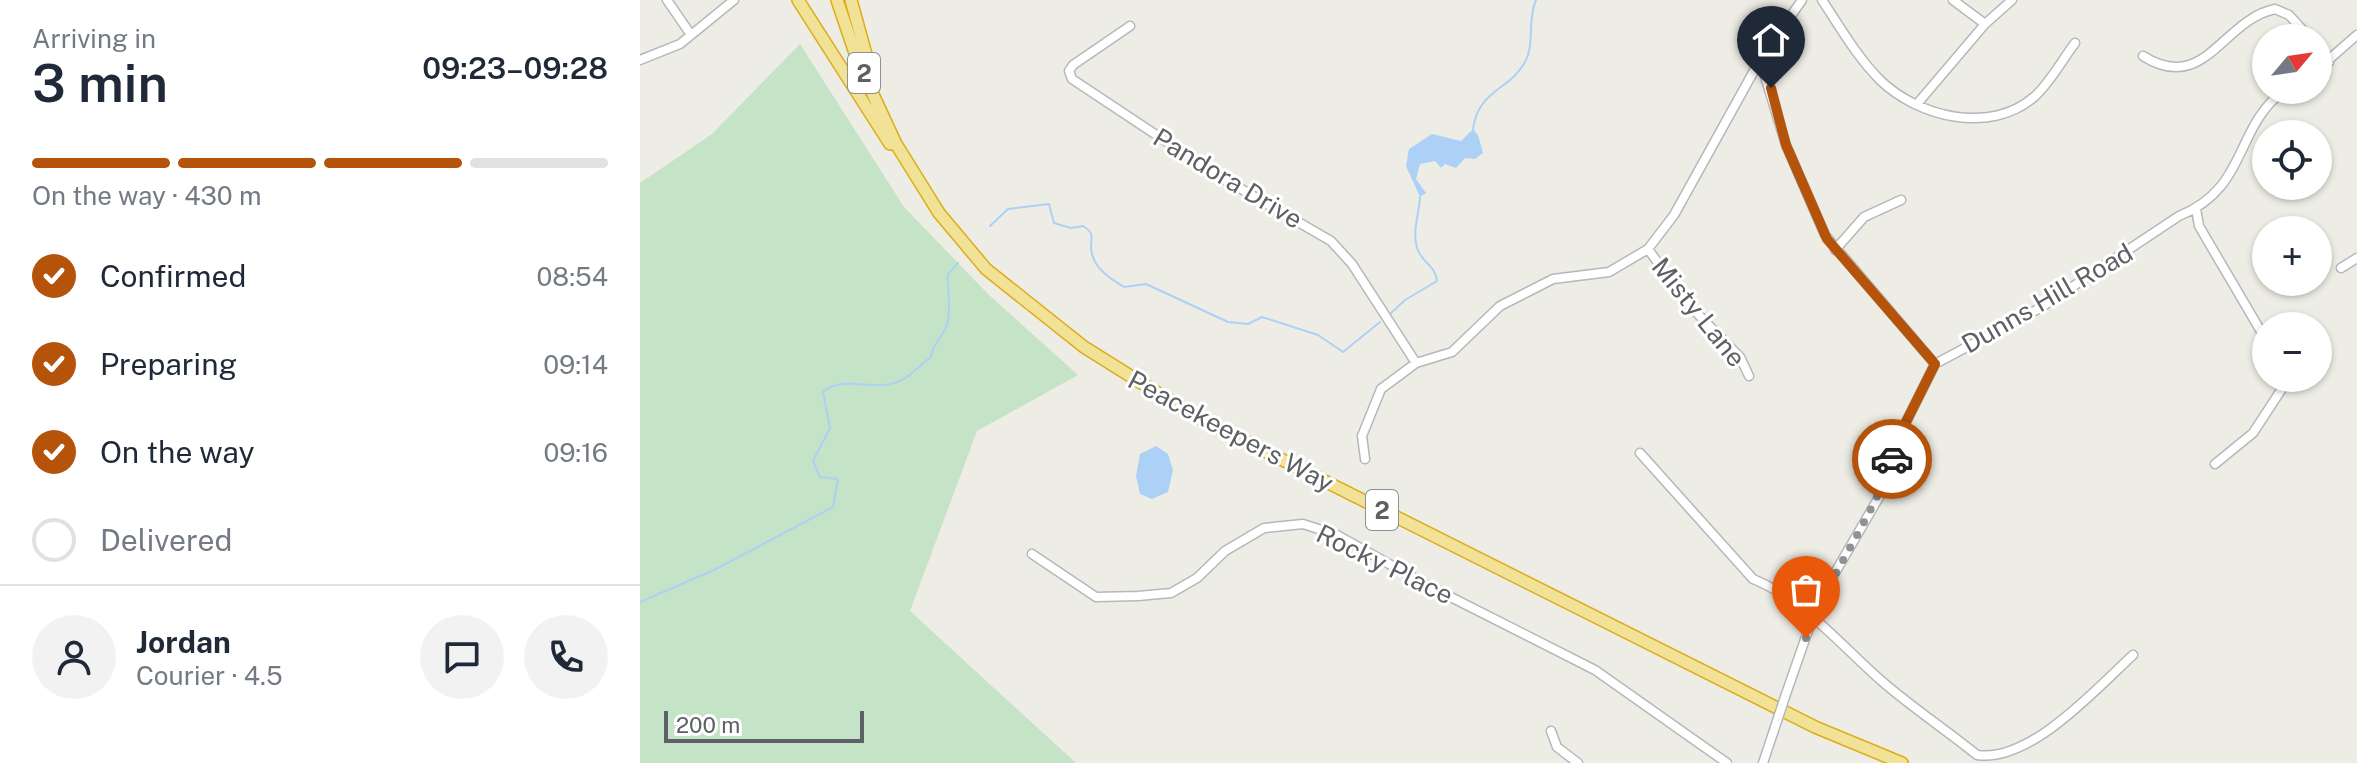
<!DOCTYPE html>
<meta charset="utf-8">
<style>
:root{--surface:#fff;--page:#f2f2f3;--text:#1f2937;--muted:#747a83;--line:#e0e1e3;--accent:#b45309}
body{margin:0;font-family:"Public Sans",sans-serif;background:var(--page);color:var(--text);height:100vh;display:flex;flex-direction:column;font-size:30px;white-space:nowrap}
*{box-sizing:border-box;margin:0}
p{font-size:26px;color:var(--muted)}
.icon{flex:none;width:44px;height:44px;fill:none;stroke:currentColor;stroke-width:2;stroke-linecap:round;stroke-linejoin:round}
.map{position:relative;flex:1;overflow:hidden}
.details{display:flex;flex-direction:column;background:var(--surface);width:640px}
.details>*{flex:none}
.needle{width:52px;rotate:61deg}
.controls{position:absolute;left:1612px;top:24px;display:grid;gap:16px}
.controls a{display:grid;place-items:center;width:80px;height:80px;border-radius:50%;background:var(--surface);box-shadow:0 2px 6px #0004;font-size:40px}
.scale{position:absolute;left:24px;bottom:20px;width:200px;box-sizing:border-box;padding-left:8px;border:4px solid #5d6064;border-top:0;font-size:22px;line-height:28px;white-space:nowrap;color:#5d6064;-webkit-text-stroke:6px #fff;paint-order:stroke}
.pin{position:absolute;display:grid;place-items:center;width:68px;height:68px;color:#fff;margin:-82px -34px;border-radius:50% 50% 50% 0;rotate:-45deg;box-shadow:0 0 8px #0007}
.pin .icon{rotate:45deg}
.courier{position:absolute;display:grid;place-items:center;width:80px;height:80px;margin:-40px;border:6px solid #b45309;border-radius:50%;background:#fff;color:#222;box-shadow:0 2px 10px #0007}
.summary em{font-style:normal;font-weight:600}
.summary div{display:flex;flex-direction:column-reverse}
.summary{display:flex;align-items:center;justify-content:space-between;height:136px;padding:0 32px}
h1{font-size:52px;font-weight:600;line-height:60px}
.bar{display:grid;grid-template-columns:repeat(4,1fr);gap:12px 8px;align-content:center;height:96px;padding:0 32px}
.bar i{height:10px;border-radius:6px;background:var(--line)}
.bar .selected{background:var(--accent)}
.bar p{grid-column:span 4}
.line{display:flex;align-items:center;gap:20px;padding:0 32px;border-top:2px solid var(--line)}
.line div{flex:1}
.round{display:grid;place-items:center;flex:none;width:84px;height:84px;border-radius:42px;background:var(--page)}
ol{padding:0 32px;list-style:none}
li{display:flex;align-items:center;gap:24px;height:88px}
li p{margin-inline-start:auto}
li .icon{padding:8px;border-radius:50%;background:var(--accent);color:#fff;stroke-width:4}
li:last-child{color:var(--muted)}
li i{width:44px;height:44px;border:4px solid var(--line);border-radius:50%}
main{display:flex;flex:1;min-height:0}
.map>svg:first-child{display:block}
.green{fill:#c4e3c7}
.water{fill:#add1f6}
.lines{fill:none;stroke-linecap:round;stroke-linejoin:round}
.stream{stroke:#add1f6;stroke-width:2}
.minor-casing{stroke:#b5b7bb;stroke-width:11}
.highway-casing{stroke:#dcad17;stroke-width:14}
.minor{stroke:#fff;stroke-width:8}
.highway{stroke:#f2e298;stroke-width:11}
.minor-bridge-casing{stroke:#b5b7bb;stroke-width:11;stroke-linecap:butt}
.minor-bridge{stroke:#fff;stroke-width:8}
.done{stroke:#909191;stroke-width:8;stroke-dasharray:0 14.4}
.route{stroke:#b45309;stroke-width:10}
.labels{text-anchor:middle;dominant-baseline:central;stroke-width:6;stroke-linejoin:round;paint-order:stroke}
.shield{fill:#fff;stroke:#8e9092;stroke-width:2}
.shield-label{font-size:24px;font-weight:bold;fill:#5d6064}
.street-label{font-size:26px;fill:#5d6064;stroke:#fff}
</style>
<main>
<section class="details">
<div class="summary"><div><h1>3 min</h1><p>Arriving in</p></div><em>09:23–09:28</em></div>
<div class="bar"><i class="selected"></i><i class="selected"></i><i class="selected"></i><i></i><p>On the way · 430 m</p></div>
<ol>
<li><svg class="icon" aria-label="check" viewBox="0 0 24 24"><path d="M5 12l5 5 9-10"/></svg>Confirmed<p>08:54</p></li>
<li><svg class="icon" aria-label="check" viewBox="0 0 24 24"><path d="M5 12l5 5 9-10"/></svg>Preparing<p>09:14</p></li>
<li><svg class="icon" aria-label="check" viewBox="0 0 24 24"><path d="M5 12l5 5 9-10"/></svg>On the way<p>09:16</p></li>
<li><i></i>Delivered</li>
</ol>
<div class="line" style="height:144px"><a class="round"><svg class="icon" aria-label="person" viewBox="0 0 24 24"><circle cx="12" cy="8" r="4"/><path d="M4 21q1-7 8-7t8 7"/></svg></a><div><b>Jordan</b><p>Courier · 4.5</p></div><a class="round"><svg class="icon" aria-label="chat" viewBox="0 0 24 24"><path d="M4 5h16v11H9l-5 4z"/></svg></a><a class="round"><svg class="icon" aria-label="phone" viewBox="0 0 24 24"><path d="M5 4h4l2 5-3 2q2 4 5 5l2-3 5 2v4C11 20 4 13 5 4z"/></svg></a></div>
</section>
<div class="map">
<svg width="1717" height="763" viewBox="0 0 1717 763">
<rect width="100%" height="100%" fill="#eeede5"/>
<path class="green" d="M160,44L264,207L349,295L438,375L337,431L270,611L436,763H0V183L72,134Z"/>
<path class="water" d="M833,129L838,135L843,153L835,159L825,158L816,168L805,164L801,168L795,161L780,164L776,179L786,193L780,197L766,166L769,149L792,134L821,141Z
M516,446L528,454L533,470L528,492L512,499L500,494L496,476L500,454Z"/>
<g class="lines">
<path class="stream" d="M833,129C838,90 870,90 885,62C895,44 887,20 896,0
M350,226L368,209L409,204L414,223L431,228L443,226C458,235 448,240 452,254C456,270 471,279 484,287L506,284L588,322L608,324L622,317L678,335L703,352L740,322
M750,314L765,300L797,281C796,266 781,262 777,248C772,231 779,215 780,197
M0,602L74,570L193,507L198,479L180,477L173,461L190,428L183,392C201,376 230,389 251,384C269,380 278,366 291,357C292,343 305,336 308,321C311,306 307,290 308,274L318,263"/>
<g class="minor-casing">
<path id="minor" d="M27,0L51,35
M1182,0C1200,27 1217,57 1240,80C1278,117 1350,135 1394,97C1410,83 1422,60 1435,43
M1313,0L1345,24L1372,0
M490,26L433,65L429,71L432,79L572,172L691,241L712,264L776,363
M1678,48L1689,62
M1503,56C1565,95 1582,20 1635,9L1649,15L1670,38
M0,60L40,44L94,0
M1120,60L1146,145L1185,235L1295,364
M1678,69L1717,35
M1277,104L1345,24
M1556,209L1559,226L1626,340
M1008,249L1047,303L1100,357L1109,376
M1195,250L1224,217L1261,200
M1701,268L1717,258
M1000,453L1113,579C1165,600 1202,647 1244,683C1273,708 1306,730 1337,755C1390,763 1456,689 1493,655
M725,459L722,436L741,389L776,363L812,352L860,306L913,279L969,272L1008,249L1034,215L1120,60L1162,0
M1575,464L1613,433L1649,378
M392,554L456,597L498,596L531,593L557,578L585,551L624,528L663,524L697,535L785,584L955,670L1087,763
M1146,694L1178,602L1242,492L1262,430L1295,364L1402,307L1539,216C1609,188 1594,126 1645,90
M911,731L917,747L938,763
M1123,763L1133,733"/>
</g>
<g class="highway-casing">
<path id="highway" d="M158,0L250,144
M197,0L218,62L256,144L299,213L346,269L444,347L551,414L1175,727L1262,763
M211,0L232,76"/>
</g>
<use href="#minor" class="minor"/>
<use href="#highway" class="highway"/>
<g class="minor-bridge-casing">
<path id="minor-bridge" d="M1133,733L1146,694"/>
</g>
<use href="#minor-bridge" class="minor-bridge"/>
</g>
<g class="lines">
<path class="done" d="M1166,638C1188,575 1231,523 1252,459"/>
<path class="route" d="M1131,88L1146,145L1187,239L1295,364L1262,430L1252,459"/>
</g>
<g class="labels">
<g class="shield">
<rect x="208" y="53" width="32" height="40" rx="6"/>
<rect x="726" y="490" width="32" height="40" rx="6"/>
</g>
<g class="shield-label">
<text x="224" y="73">2</text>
<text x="742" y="510">2</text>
</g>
<g class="street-label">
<text transform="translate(588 178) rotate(31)">Pandora Drive</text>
<text transform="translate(1407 298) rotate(-30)">Dunns Hill Road</text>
<text transform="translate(1059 312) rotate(51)">Misty Lane</text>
<text transform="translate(591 431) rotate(28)">Peacekeepers Way</text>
<text transform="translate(745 564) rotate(26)">Rocky Place</text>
</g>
</g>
</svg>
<div class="controls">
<a><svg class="needle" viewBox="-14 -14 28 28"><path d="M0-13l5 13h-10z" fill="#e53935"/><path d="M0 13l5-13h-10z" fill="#747a83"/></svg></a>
<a><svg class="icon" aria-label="locate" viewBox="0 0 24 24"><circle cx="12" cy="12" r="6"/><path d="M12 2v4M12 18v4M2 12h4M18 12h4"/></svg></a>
<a>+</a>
<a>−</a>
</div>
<div class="scale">200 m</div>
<div class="pin" style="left:1166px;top:638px;background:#ea580c"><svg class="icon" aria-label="bag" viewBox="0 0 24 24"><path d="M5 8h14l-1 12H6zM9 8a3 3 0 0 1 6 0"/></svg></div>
<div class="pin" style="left:1131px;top:88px;background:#1f2937"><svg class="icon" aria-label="home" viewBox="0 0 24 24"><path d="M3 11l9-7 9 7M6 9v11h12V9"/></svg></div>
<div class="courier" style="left:1252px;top:459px"><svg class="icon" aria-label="car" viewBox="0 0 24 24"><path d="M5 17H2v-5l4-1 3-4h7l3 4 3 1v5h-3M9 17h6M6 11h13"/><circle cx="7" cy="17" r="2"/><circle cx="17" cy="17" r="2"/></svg></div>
</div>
</main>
